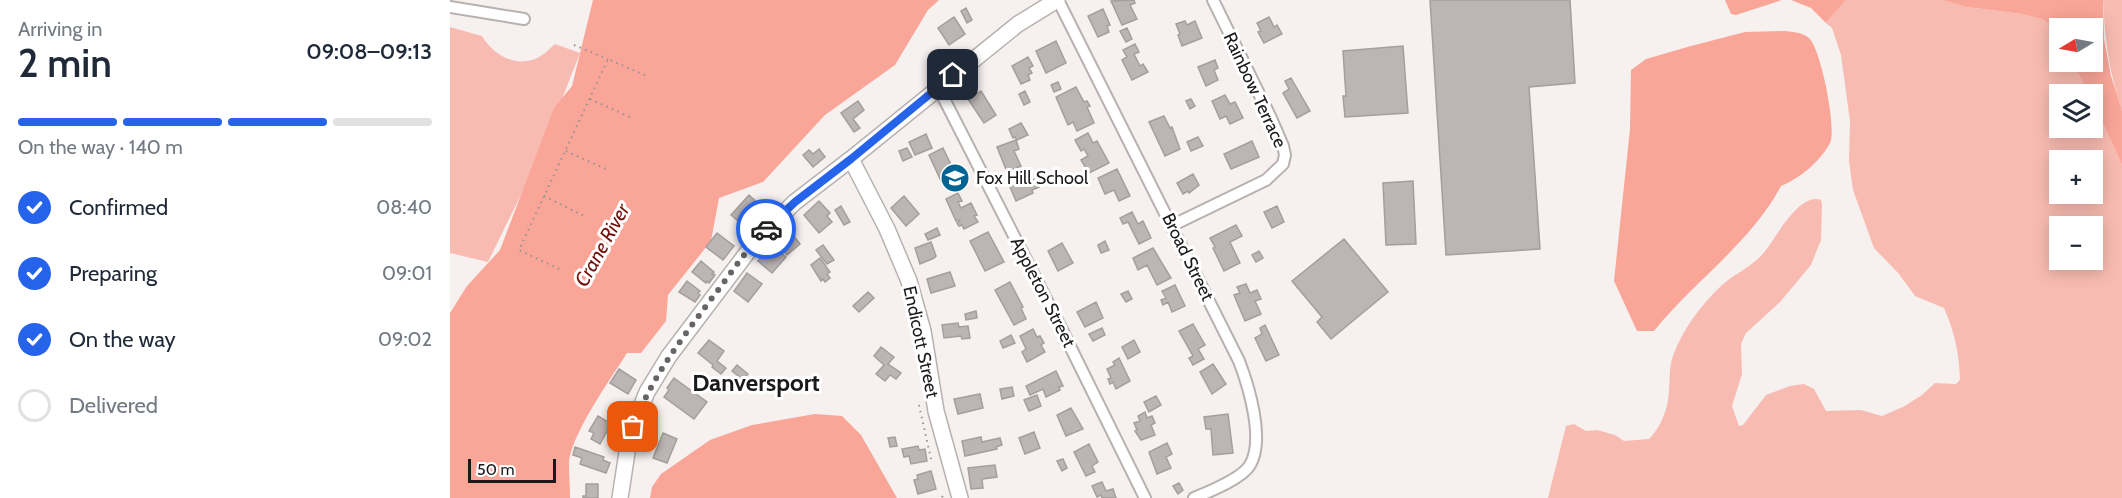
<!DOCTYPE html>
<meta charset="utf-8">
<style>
:root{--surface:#fff;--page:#f2f2f3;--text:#1f2937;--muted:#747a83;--line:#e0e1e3;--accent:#2563eb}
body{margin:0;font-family:Cabin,sans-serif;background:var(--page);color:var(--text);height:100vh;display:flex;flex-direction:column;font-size:22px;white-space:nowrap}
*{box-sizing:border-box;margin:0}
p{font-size:20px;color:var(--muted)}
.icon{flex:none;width:33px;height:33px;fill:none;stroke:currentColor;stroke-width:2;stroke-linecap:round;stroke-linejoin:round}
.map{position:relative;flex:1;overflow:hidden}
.side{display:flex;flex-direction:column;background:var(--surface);width:450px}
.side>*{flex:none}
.needle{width:39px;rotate:260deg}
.tools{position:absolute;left:1599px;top:18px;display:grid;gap:12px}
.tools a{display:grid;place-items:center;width:54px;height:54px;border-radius:0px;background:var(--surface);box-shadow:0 3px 15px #0003;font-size:30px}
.scale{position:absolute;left:18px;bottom:15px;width:88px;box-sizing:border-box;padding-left:6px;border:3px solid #1b1919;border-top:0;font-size:16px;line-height:21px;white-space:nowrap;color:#1b1919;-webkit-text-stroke:4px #fff;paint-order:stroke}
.pin{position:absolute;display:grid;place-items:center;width:51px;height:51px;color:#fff;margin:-26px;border-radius:12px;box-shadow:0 3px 9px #0006}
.courier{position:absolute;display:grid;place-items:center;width:60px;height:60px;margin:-30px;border:4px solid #2563eb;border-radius:50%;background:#fff;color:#222;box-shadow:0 2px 8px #0007}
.overview em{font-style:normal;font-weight:600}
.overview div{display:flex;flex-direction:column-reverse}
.overview{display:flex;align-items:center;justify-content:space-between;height:102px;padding:0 18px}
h1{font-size:39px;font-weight:600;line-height:45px}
.bar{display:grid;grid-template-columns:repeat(4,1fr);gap:9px 6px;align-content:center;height:72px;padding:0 18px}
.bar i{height:8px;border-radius:4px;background:var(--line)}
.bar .selected{background:var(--accent)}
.bar p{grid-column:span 4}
ol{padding:0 18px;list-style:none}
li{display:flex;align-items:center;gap:18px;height:66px}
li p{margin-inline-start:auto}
li .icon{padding:6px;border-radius:50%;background:var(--accent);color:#fff;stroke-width:4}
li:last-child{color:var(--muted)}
li i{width:33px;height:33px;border:3px solid var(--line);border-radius:50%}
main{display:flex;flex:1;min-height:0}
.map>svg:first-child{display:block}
.green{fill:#f8bbb1;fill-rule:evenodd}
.water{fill:#f9a698}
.building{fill:#bbb5b4;stroke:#a49e9d;stroke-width:1.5}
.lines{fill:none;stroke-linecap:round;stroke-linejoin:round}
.minor-casing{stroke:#b7b1b0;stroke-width:14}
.secondary-casing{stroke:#b7b1b0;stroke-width:18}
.path{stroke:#979292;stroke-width:2;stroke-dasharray:1.5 4.5;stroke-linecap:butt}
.minor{stroke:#fff;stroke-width:10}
.secondary{stroke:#fff;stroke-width:15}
.done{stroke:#686464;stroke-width:6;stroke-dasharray:0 10.8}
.route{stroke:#2563eb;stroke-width:8}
.labels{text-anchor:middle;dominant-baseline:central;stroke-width:6;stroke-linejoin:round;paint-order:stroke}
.street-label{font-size:18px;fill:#1b1919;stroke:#fff}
.poi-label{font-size:18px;fill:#1b1919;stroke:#fff;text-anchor:start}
.water-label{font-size:20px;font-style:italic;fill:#700f08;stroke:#fff}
.district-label{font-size:24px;font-weight:bold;fill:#1b1919;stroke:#fff}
</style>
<main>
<section class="side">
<div class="overview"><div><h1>2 min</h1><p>Arriving in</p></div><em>09:08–09:13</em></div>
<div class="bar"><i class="selected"></i><i class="selected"></i><i class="selected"></i><i></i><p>On the way · 140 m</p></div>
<ol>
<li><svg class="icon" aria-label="check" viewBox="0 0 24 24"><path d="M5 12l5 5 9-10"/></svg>Confirmed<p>08:40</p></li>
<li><svg class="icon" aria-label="check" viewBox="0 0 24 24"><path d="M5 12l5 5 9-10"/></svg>Preparing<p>09:01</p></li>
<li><svg class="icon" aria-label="check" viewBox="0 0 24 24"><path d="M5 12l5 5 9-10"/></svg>On the way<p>09:02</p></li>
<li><i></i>Delivered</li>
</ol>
</section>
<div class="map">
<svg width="1672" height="498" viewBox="0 0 1672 498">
<rect width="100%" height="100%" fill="#f6f0ef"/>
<path class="green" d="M1396,0H1492L1517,7L1572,14L1596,20L1609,38L1610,62H1622L1639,94H1610V128H1642L1643,102L1672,165V498H1098L1116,426L1124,424L1136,431L1147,430L1165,435L1174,441L1199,439C1211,427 1219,407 1219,389C1220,376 1219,366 1224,353C1234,328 1251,305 1271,286C1283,275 1299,268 1311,256C1325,241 1348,192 1371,200L1372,204L1371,240L1361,265L1330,302L1296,333L1291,344L1292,374L1282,406L1289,426L1293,425L1316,395L1340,386L1354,384L1364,389L1376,411L1411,410L1432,416L1453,407L1472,395L1485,383L1506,384L1510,380C1509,353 1505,333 1494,308L1465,296L1449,274L1424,248L1403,190L1399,161L1400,121L1391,55L1382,28L1376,23ZM1610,160H1642V194H1610ZM1610,226H1642V260H1610Z
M1653,0H1672V111C1659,71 1655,41 1653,0Z
M0,27L32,36C43,54 63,67 85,59C93,56 99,49 105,44L130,53L88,160L38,262L0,253Z"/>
<path class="water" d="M143,0H489L478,10L445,65L375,115L313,182L269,198L261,241L218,295L216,321L191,353H177C162,377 119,437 119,465C119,476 120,487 120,498H0V313L17,286L50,250L104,108L122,86Z
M1275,0H1332L1286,15L1281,14Z
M1341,0H1396L1376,23L1361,8Z
M1492,0H1653L1654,39L1661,76L1672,111V165L1643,102L1642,94H1639L1622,62H1642V28H1610L1609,38L1595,20L1572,14L1517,7Z
M1334,31C1343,32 1353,32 1360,39C1371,51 1387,129 1380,143C1370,162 1350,178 1331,186C1301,243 1244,281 1204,331H1187L1164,281L1180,129L1181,70L1196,59L1241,46L1295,32Z
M365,414L392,416L411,435L447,498H200L202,487L211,474L260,440L302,425Z"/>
<path class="building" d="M684,0L685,3L680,5L687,19L672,25L661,1Z
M980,0H1120L1125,83L1079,87L1090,249L996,255Z
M516,8L522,20L517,23L511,11Z
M653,9L660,25L657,26L659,32L648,37L638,16Z
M504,17L515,34L499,45L488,28Z
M819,17L824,27L827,25L832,34L814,43L808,32L811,31L807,23Z
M735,21L737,25L745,21L752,38L732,46L728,35L730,34L726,24Z
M677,28L682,39L676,42L670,31Z
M606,41L616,63L596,73L586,51Z
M685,44L689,52L684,54L690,66L693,64L698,72L682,80L672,60L677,57L673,50Z
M953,46L958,113L895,117L893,96H896L893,51Z
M578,57L583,66L579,68L582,73L578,75L580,80L571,84L562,66Z
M765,60L768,68L764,70L768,80L756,86L748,67Z
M841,78L860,111L847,118L833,93L839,89L835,81Z
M608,82L611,89L604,92L601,85Z
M626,87L634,102L637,101L640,106L637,107L644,123L627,131L623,122L618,125L606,97Z
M531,91L546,115L534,123L518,99Z
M575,91L580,102L574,105L569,94Z
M775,95L780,104L785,102L793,118L780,124L776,116L770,119L762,101Z
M741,99L745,106L740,109L736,101Z
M408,101L414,110L403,119L410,128L404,132L391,113Z
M714,116L720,128L722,127L730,149L715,156L699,122Z
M571,123L578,135L567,140L565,137L563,138L559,129Z
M638,133L643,143L647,141L659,163L639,173L631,160L638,156L634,149L631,151L625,140Z
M476,134L482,148L465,155L459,142Z
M748,137L753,146L741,151L737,142Z
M566,140L569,149L564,151L571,166L557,172L547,147Z
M802,141L809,157L781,169L774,154Z
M457,148L462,157L453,161L449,151Z
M493,148L506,175L491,181L479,155Z
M369,149L375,157L363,167L353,155L359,150L363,154Z
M667,169L680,196L669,201L664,190L655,194L648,178Z
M743,174L749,185L739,193L738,191L733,194L727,183Z
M585,179L589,187L582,190L583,193L566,201L560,187L577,180L578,182Z
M963,181L966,244L936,245L933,183Z
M508,193L512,201L508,202L511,208L521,203L527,215L524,216L528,222L514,229L512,225L509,226L507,223L510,221L509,220L506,221L496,199Z
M299,195L315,210L302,224L298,221L294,226L281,215Z
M454,196L469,214L456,226L441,208Z
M369,201L380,213L377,216L382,222L369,233L354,215Z
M391,206L400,222L394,225L385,210Z
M827,206L834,222L822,228L814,212Z
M682,212L688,224L693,221L701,238L689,244L678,222L673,224L670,218Z
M786,225L792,236L780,242L790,263L774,271L763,248L765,247L760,238Z
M487,228L490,235L478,240L475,234Z
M338,229L350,244L337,255L325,240Z
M538,232L554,262L535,271L520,241Z
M267,233L284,246L273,260L256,247Z
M894,239L938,292L881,339L867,322L872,317L842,281Z
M655,241L659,250L651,253L648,245Z
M481,242L486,256L484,258L470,264L465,248Z
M612,243L623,263L608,271L598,251Z
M322,245L336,257L322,273L308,261Z
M373,245L384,260L377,264L366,250Z
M703,248L721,278L707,285L697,265L688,270L683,258Z
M809,251L813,258L806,262L802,255Z
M370,258L380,272L377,274L380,278L375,282L373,279L371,281L361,265Z
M251,261L264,272L262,274L265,275L259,283L257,281L256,283L242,272Z
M500,272L505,286L481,293L477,279Z
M297,273L312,284L298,302L284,291Z
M237,281L250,291L248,293L250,295L245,302L229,292Z
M560,282L573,307L571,308L576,319L564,325L545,290Z
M796,284L800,293L807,290L811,299L805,301L811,314L795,321L784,295L790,293L787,287Z
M725,285L735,306L722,312L718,302L713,305L711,300L716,298L712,291Z
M678,291L682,299L676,302L671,294Z
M418,292L424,298L409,312L403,306Z
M646,302L653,318L635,327L627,312Z
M526,311L527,318L516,320L515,314Z
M508,323L509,327L518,326L520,338L512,339L511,336L494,338L492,325Z
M743,324L755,345L748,349L754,359L743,365L739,358L743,356L729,331Z
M815,325L829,355L816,361L805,338L812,334L810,328Z
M652,328L655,335L643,341L639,334Z
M583,329L587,337L590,336L594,343L591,345L595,352L577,362L572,352L576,349L570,336Z
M561,335L565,343L553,348L550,341Z
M259,340L274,351L267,361L276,368L271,374L262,367L263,365L248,353Z
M684,340L690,352L678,359L672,347Z
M431,347L444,357L438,364L451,373L446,379L440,375L435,381L426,374L434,365L424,356Z
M669,358L680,381L666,389L663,382L660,384L658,379L661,378L657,369L665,365L663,362Z
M763,364L776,384L762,394L750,372Z
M287,365L298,374L293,380L282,371Z
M169,369L186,380L178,394L160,383Z
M606,371L613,386L609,387L610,390L596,397L593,389L580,395L576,386Z
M224,378L257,402L244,419L214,397L219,390L217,388Z
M562,387L564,396L552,399L550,389Z
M530,394L533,408L508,414L504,399Z
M587,395L591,406L579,411L574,400Z
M706,396L711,405L699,412L694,402Z
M621,408L633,429L616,436L607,415Z
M695,412L697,418L702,416L705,423L701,425L705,435L691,440L685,431L687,430L684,423L690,421L688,416Z
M778,414L783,453L763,455L761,429H756L754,417Z
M148,416L161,424L150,444L141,439L144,433L139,431Z
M584,432L590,448L575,454L569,438Z
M213,433L227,439L217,463L203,458Z
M445,437L447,446L440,447L438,438Z
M531,437L532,442L550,438L552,445L546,447L547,449L515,456L512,441Z
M717,443L722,454L716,457L721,468L707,474L699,452Z
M639,444L648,462L642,466L645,472L636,476L624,452Z
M468,446L469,450L475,449L477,461L461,464L459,456L454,457L452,449Z
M125,447L154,457L153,460L160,463L156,473L130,464L132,458L123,455Z
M613,459L617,468L612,471L607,461Z
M545,465L547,477L532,479L533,488L521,489L518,468Z
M481,471L486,489L468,494L464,480L468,479L467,475Z
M652,482L656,491L663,489L666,498H652L651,495L647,497L642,486Z
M729,483L733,490L728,494L723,486Z
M136,484H148V498H133V496H136Z"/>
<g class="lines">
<g class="minor-casing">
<path id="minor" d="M608,0L789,361C799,387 815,440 800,465C792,479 758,492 744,498
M0,7L74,19
M488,87L613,332L695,498
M723,225L816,180L833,164L835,155L833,146L820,116L763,0"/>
</g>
<g class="secondary-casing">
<path id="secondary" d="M401,159L437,229L459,281L473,331L486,411L510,498
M170,498L178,446L183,427L197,392L219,356L309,237L345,202L401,159L568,24L607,0"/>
</g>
<path class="path" d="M124,45L158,59
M140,99L180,117
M116,151L156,169
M94,196L134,216
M109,269L69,250L158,59L199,77
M469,405L481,459
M492,496L493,498"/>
<use href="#minor" class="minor"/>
<use href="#secondary" class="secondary"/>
</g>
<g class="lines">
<path class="done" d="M183,427C201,378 231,340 262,298C280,275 296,250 316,229"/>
<path class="route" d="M316,229L345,202L401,159L503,75"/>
</g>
<defs>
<g id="school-disc" transform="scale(1.5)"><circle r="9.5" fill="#026493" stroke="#fff"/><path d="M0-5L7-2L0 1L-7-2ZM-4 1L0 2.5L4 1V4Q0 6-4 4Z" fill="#fff"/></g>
</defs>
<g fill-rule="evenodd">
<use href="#school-disc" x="505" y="178"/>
</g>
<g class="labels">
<g class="street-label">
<text transform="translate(805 90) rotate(65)">Rainbow Terrace</text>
<text transform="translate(738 257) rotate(64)">Broad Street</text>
<text transform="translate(593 292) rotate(63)">Appleton Street</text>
<text transform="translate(471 342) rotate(78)">Endicott Street</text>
</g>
<g class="poi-label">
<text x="526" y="178">Fox Hill School</text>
</g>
<g class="water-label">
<text transform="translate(152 245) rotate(-61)">Crane River</text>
</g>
<g class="district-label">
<text x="306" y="382">Danversport</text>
</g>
</g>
</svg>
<div class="tools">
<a><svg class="needle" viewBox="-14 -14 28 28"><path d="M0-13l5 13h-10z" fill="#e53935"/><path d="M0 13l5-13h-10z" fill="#747a83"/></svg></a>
<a><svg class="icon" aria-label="layers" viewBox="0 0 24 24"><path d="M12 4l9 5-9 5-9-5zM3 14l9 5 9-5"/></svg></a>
<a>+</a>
<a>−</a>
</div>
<div class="scale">50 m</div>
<div class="pin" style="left:183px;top:427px;background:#ea580c"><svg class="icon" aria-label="bag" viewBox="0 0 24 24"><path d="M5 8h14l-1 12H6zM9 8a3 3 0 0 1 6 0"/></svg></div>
<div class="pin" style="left:503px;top:75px;background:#1f2937"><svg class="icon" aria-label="home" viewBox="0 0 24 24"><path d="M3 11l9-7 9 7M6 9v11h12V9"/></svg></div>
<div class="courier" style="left:316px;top:229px"><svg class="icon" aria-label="car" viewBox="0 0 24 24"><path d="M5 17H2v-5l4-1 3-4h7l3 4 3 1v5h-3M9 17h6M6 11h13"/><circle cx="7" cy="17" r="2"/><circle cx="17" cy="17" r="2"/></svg></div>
</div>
</main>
